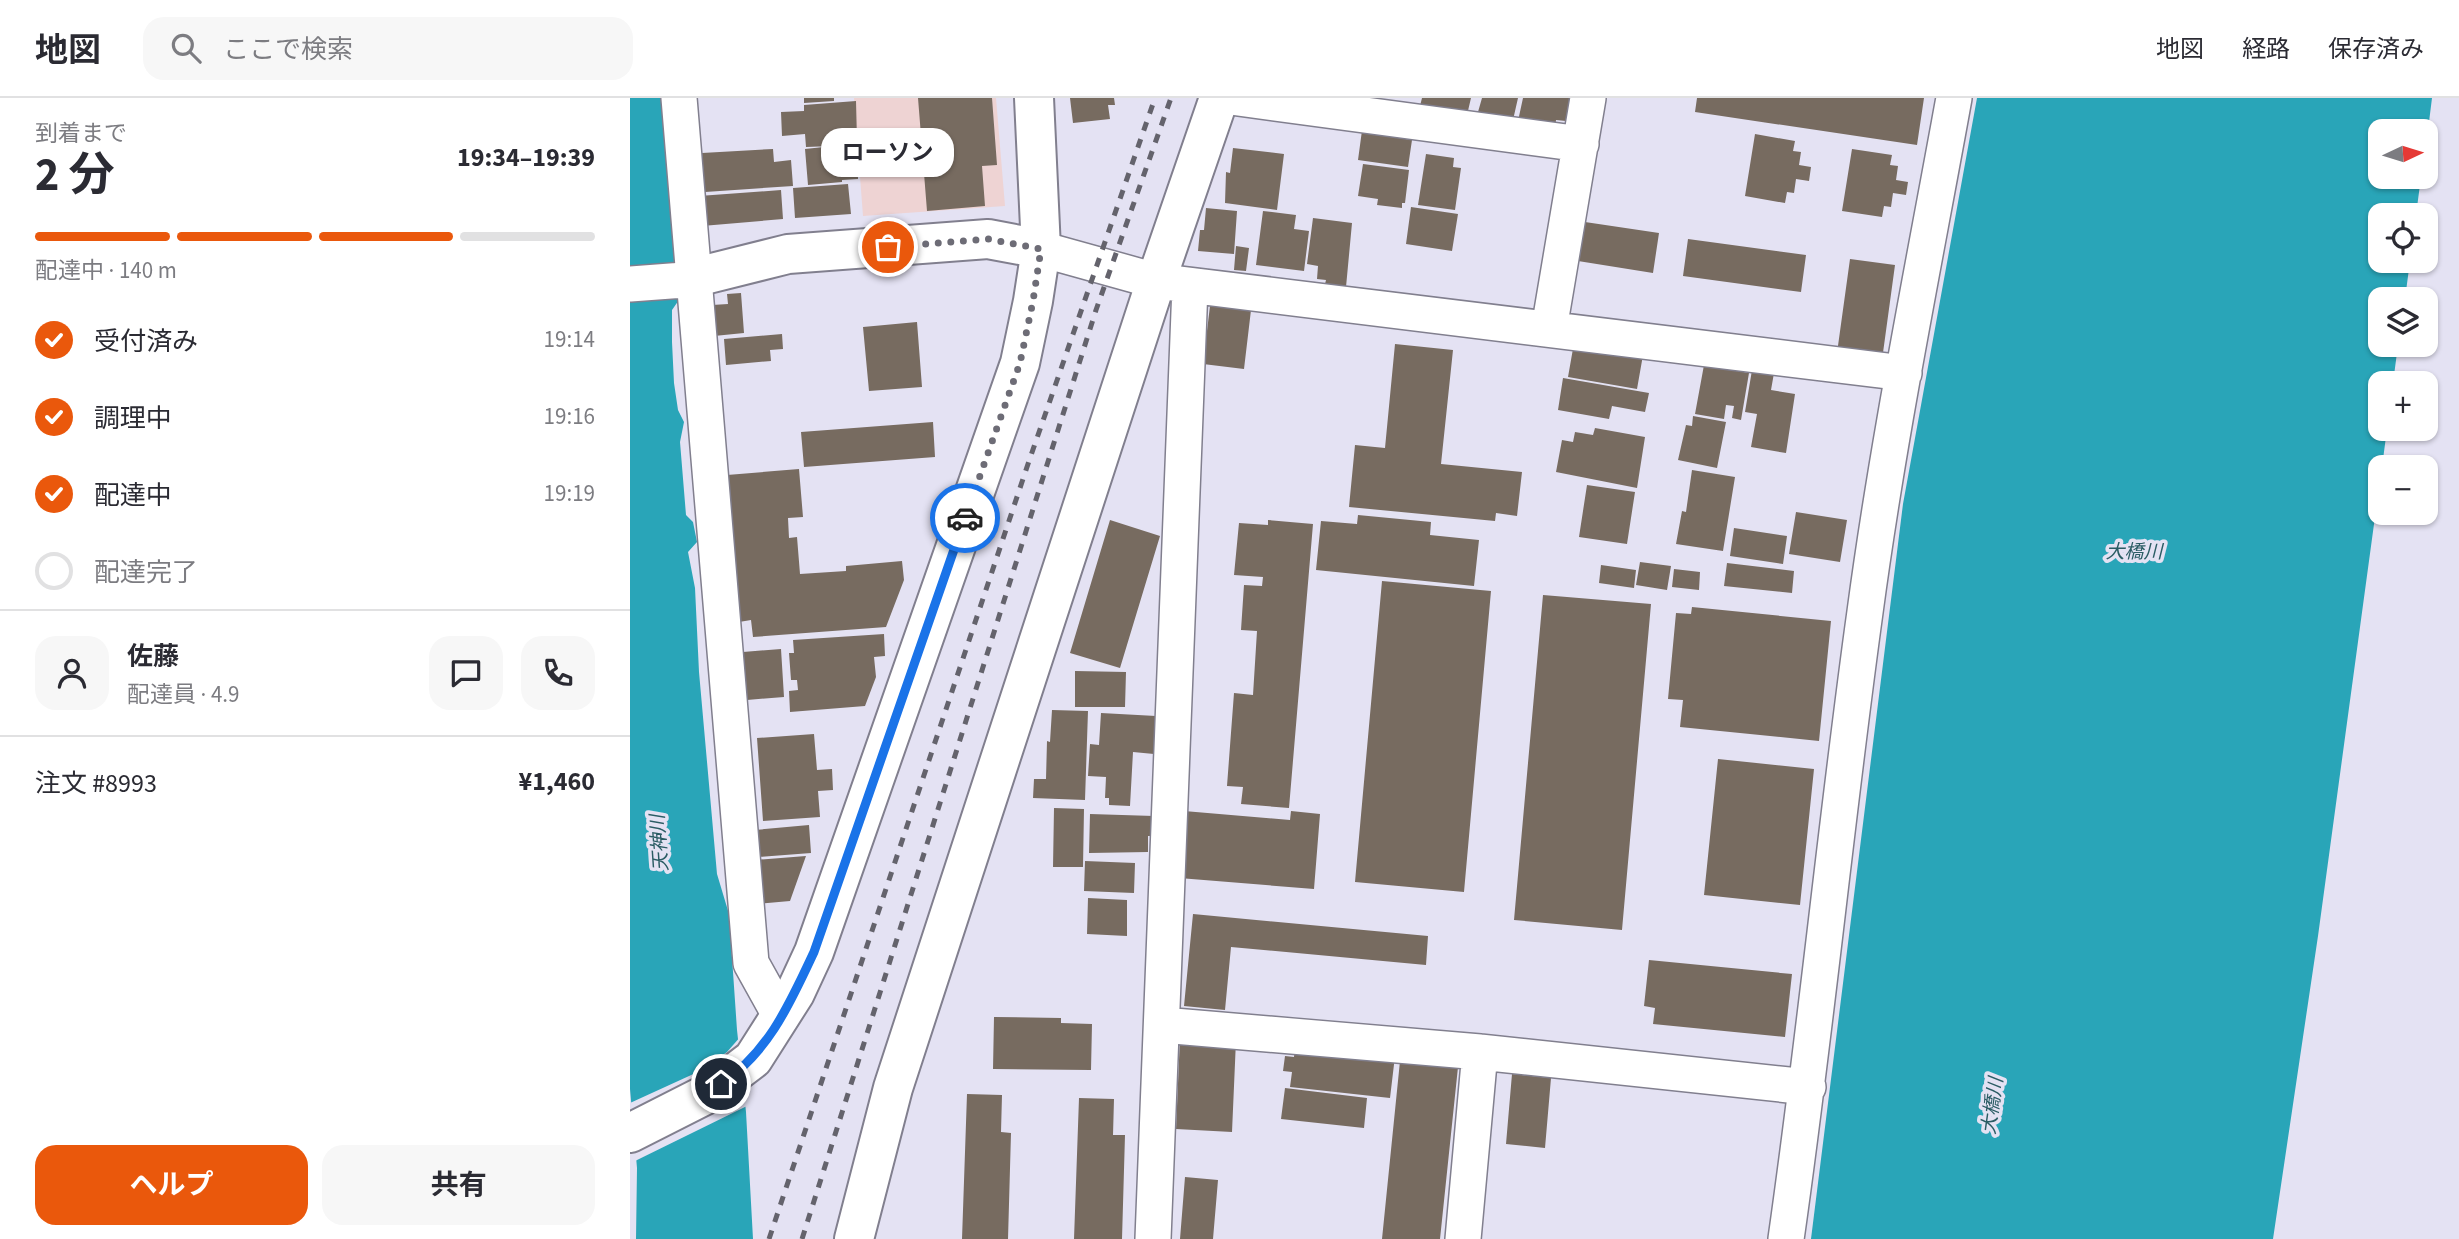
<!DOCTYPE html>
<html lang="ja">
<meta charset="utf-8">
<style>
:root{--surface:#fff;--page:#f7f7f7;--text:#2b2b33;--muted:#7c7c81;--line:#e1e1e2;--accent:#ea580c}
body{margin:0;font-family:"Source Sans 3","Noto Sans JP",sans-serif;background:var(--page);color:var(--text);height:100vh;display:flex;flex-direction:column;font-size:26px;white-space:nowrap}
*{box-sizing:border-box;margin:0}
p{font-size:23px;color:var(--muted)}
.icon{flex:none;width:38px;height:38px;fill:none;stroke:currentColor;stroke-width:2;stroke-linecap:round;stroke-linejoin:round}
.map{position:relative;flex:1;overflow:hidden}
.sheet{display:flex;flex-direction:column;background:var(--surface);width:630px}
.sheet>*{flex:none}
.needle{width:46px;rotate:86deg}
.fabs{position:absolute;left:1738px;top:21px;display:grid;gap:14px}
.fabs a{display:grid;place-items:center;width:70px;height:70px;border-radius:14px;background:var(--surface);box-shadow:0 2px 5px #0004;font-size:35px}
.pin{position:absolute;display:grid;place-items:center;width:60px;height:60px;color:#fff;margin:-30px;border:4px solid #fff;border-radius:50%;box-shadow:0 2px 7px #0007}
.courier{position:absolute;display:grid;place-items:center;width:70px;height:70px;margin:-35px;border:5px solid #1a73e8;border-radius:50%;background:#fff;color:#222;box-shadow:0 2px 9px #0007}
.bubble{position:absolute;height:49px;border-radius:21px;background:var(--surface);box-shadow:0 2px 5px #0004;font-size:23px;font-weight:700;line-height:49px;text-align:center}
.summary em{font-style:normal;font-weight:700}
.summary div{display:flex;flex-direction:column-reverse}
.summary{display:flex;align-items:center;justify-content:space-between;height:119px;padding:0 35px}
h1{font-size:46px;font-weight:700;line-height:52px}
.bar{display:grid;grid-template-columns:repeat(4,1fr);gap:10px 7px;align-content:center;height:84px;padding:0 35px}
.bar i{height:9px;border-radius:5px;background:var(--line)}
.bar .selected{background:var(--accent)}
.bar p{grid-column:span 4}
.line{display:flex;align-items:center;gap:18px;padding:0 35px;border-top:2px solid var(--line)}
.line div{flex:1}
.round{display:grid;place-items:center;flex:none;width:74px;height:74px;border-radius:21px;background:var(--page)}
ol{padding:0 35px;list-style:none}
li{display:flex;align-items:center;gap:21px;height:77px}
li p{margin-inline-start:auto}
li .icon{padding:7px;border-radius:50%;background:var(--accent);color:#fff;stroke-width:4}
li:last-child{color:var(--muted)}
li i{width:38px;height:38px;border:4px solid var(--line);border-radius:50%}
.primary-button{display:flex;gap:14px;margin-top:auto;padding:14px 35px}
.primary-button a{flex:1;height:80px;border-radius:21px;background:var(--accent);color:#fff;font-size:28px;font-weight:700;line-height:80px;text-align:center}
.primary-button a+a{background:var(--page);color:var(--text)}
header{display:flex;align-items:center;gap:42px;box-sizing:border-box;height:98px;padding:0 35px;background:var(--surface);border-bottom:2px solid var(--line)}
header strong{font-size:33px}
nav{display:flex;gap:38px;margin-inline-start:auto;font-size:24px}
.search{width:490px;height:63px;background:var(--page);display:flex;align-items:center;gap:18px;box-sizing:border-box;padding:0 24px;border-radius:21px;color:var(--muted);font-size:26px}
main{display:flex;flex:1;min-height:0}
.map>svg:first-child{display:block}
.education{fill:#eed3d3}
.water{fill:#29a5b8}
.pier{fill:#e4e2f3}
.building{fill:#776b60}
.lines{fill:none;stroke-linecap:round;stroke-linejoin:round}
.minor-casing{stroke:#817f8e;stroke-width:38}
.tertiary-casing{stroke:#817f8e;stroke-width:42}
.minor{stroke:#fff;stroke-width:35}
.tertiary{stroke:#fff;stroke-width:38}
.rail{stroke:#64636c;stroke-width:5;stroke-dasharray:9 9;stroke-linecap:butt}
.done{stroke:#6d6c76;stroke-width:7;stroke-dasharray:0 12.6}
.route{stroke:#1a73e8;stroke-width:9}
.labels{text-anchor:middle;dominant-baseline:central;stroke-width:7;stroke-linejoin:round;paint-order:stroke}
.water-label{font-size:19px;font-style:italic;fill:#2b5c64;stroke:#e4e2f3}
</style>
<header>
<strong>地図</strong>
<div class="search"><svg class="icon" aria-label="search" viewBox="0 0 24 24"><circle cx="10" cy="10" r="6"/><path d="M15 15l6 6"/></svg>ここで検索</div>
<nav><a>地図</a><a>経路</a><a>保存済み</a></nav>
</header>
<main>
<section class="sheet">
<div class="summary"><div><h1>2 分</h1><p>到着まで</p></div><em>19:34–19:39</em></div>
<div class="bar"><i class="selected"></i><i class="selected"></i><i class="selected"></i><i></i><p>配達中 · 140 m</p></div>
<ol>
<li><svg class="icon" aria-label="check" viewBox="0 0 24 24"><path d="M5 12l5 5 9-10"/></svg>受付済み<p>19:14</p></li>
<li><svg class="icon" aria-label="check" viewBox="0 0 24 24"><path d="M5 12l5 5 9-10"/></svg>調理中<p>19:16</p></li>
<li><svg class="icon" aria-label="check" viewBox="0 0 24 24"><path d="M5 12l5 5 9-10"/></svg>配達中<p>19:19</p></li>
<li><i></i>配達完了</li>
</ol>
<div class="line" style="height:126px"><a class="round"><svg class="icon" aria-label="person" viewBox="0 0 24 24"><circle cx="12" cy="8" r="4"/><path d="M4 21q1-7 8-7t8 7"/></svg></a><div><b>佐藤</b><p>配達員 · 4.9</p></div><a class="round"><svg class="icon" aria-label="chat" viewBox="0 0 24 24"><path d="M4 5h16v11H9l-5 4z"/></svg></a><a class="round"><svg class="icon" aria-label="phone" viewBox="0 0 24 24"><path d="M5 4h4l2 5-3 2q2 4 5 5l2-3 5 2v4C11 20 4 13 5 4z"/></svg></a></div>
<div class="line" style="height:91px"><div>注文 #8993</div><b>¥1,460</b></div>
<div class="primary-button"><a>ヘルプ</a><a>共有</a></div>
</section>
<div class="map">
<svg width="1829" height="1141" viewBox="0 0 1829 1141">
<rect width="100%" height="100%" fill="#e4e2f3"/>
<path class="education" d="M224,0H366L375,108L233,118Z"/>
<path class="water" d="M0,0H38L51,199L42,212V244L44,285L48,312L54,324L50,344L56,417L63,424L67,444L58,454L65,490L69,574L87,776L99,816L107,932L116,1014L123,1141H6L7,1070L0,991Z
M1347,0H1802L1796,48V33H1750V79H1791L1786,117H1750V163H1780L1775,201H1750V247H1768L1763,285H1750V331H1757L1752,369H1750V382L1688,838L1643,1141H1181L1273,406Z"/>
<path class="pier" d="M111,938L119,1007L3,1064L0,1005L70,973L97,954Z"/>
<path class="building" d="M174,0H204V3L174,5Z
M288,0H362L367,67L352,68L355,108L297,113Z
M440,0H484L485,7H478L480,21L443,25Z
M792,0H841L837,17L790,8Z
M852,0H888L883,22L848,14Z
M893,0H940L936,23L926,22L925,31L888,23Z
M1067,0H1294L1287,47L1065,14Z
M226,3L228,81L212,82V84L178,87L175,51L203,48L176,49L175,36L152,38L151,14L174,13V7Z
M733,25L771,31L769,40L782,42L778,69L728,62Z
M1125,36L1165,43L1163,53L1171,54L1169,67L1181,69L1179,83L1166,81L1164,95L1157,94L1155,105L1115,98Z
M603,50L654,56L647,112L595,105L596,74L600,75Z
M143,51L144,64L161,62L163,88L75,94L72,55Z
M1222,51L1262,57L1260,67L1268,68L1266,82L1278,84L1276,97L1263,95L1261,109L1254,108L1252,119L1212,113Z
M796,56L824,60L823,69L831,70L825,112L788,107Z
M733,66L779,72L775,105H772V110L747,107L748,101L728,98Z
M218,86L221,116L165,120L163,90Z
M151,92L153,121L72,128L69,98Z
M781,109L828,116L822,153L776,146Z
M576,110L607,113L604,156L568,153L570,132H574Z
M633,113L666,117L664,131L679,133L674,173L626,167Z
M683,120L722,125L716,189L695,186L696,182L687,181L688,168L677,166Z
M955,124L1029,135L1023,175L948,163Z
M1058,141L1176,157L1171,194L1053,178Z
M606,148L619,150L616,173L604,172Z
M1220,161L1265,167L1252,262L1207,255Z
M111,195L114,235L84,238L82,207L98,206L97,196Z
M580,208L621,212L614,271L573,266Z
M287,224L292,289L239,293L233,229Z
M152,236L153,251L140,252L141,263L96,267L94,241Z
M944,245L1013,257L1007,291L938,279Z
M765,246L823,252L811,366L892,374L887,418L866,415L865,423L719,409L725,347L755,350Z
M1074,267L1119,275L1111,322L1102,320L1104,308L1096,307L1094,321L1065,316Z
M1122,272L1144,275L1141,292L1165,296L1156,355L1121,349L1127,316L1115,314Z
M933,280L1019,295L1015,314L982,308L979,321L928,312Z
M1063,318L1096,324L1087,370L1048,362L1056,327L1062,328Z
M303,324L305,359L174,369L171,334Z
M965,330L1015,339L1007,390L926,374L932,342L943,344L945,334L963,337Z
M169,371L173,419L158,420L159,440L167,439L170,476L216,473V468L272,463L274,482L256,529L123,539L121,522L109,524L97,377Z
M1062,372L1105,379L1093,453L1046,446L1052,413L1056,414Z
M957,387L1005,394L997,446L949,439Z
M1166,414L1217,422L1210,464L1159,456Z
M728,417L801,424L800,437L849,442L844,488L686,472L691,423L727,426Z
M480,422L530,438L490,570L440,555Z
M638,422L683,426L659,710L611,706L613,689L597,688L604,595L623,597L627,533L611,532L614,487L632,488L633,479L604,477L609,425L638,427Z
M1104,430L1157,438L1153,466L1100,458Z
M1010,464L1041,468L1037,492L1006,487Z
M1097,465L1164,473L1162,495L1094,488Z
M971,467L1006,472L1004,490L969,485Z
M1044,471L1070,474L1069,492L1042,489Z
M752,483L861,493L834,794L725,784Z
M913,497L1021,506L992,832L884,822Z
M1062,509L1201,523L1189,643L1050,629L1053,602L1038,601L1046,515L1061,516Z
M254,536L255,558L244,559L246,579L235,608L160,614L159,593L168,592L167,582H161L159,555H164L163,542Z
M151,551L154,599L117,602L113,554Z
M445,573L496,574L495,609H445Z
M422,612L458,613L455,702L403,700L404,681H416L417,643L420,644Z
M471,615L526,618L524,656L503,654L500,708L479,707V700H475L476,679L458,678L460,646L469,647Z
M184,636L187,672L202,671L203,692L188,693L190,719L133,723L127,640Z
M1088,661L1184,671L1170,807L1074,797Z
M424,710L454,711L453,769H423Z
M554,713L660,722L661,713L690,716L684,791L549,780Z
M460,716L524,718V738H518V754L459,755Z
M179,727L181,755L127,759L125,732Z
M176,758L160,803L127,806L124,762Z
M455,763L505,765L504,795L454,793Z
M458,800L497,802V838L457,836Z
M563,816L798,838L796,867L601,849L595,912L554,908Z
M1019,862L1162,876L1155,939L1023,926L1025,910L1014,908Z
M364,919L431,920V925L462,926L461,972L363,971Z
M550,939L606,942L602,1034L546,1031Z
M665,947L765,958L760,1000L660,989L662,974L653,973L655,958L664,959Z
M770,963L828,969L810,1141H752Z
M882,976L921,980L915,1050L876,1046Z
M655,990L737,1000L734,1030L651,1021Z
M337,996L372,997L371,1034L381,1035L378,1141H332Z
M449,1000L484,1001L483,1037H495L492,1141H444Z
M555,1079L588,1082L583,1141H550Z"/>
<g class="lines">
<g class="minor-casing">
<path id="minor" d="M49,0L121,865L151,919
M608,0L951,46
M411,151L526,183L1274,275
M0,186L54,182
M919,231L958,0
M532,927L850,954L1178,989
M523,1141L560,188
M833,1141L850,954
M1156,1141C1186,932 1206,723 1235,514C1258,342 1293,171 1324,0"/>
</g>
<g class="tertiary-casing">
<path id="tertiary" d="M54,182L158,156L358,141L411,151
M0,1035L77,996L123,961L165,895L184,854L390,265L403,203L411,151L404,0
M224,1141L263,990L526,183L589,0"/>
</g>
<use href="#minor" class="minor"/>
<use href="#tertiary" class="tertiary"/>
<path class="rail" d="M139,1141L399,363L525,0
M172,1141L466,212L541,0"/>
</g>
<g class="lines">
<path class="done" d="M258,149L358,141L411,151L403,203L390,265L335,420"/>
<path class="route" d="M91,986C139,954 160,905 184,854L335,420"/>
</g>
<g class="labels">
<g class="water-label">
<text x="1504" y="454">大橋川</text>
<text transform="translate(30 745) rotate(-94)">天神川</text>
<text transform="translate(1363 1008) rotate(-82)">大橋川</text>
</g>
</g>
</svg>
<div class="fabs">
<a><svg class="needle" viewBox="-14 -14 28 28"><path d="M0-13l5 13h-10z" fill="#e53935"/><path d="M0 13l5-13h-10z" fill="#7c7c81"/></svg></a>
<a><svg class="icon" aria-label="locate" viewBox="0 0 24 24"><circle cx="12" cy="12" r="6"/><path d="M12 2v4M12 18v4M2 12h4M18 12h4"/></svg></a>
<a><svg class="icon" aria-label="layers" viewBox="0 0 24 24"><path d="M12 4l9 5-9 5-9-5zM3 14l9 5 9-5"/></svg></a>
<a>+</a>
<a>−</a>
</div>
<div class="pin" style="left:258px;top:149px;background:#ea580c"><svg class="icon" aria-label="bag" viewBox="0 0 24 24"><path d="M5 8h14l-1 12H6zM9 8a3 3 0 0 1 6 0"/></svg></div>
<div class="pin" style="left:91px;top:986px;background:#1f2937"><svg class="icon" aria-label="home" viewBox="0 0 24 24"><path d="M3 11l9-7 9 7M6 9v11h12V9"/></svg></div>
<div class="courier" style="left:335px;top:420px"><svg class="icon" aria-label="car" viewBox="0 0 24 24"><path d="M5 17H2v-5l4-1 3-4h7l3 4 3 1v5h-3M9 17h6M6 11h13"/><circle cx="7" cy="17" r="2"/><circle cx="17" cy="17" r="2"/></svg></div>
<div class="bubble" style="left:191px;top:30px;width:133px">ローソン</div>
</div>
</main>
